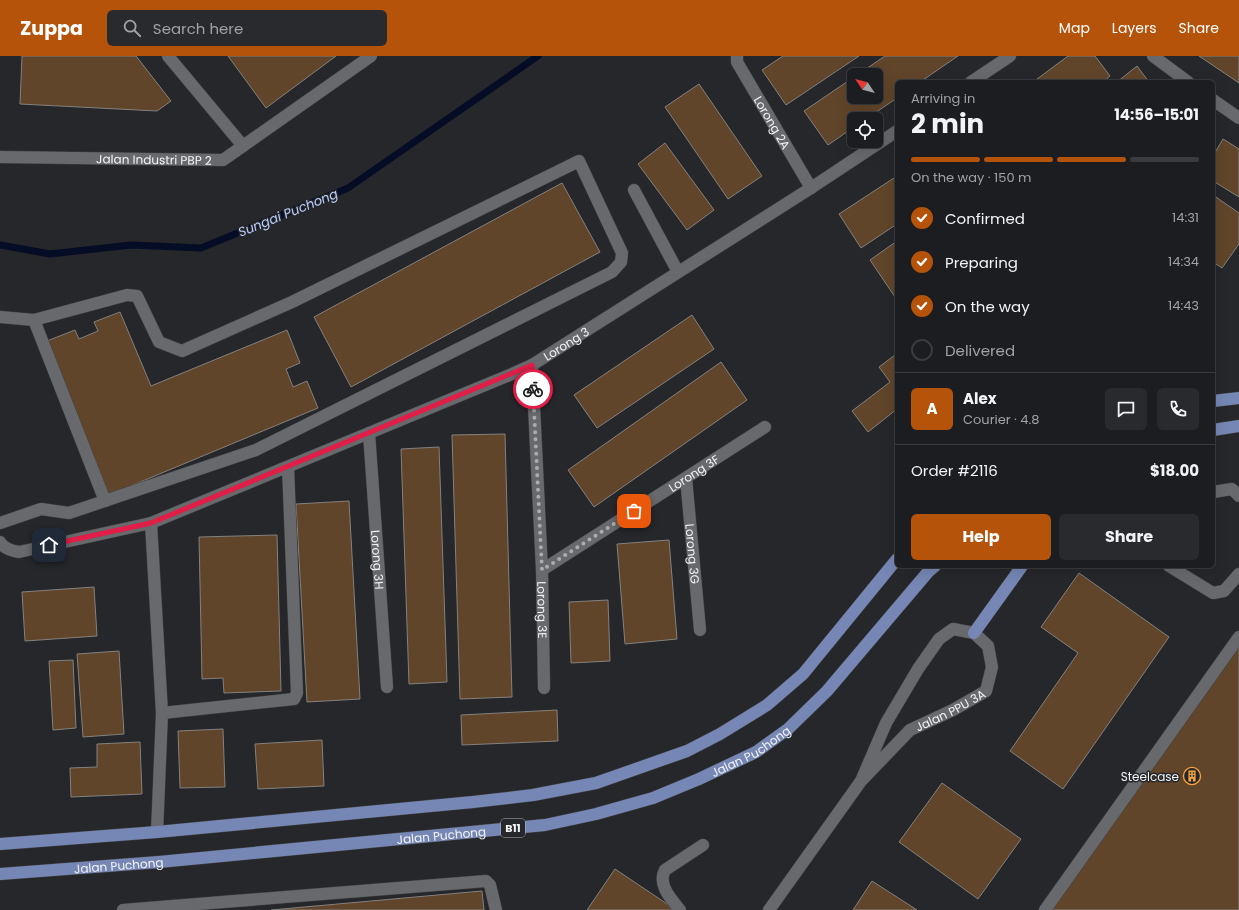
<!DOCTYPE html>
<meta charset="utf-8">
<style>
:root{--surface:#1c1d20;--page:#292a2d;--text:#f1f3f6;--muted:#a0a2a5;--line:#3a3b3e;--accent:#b45309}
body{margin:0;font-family:Poppins,sans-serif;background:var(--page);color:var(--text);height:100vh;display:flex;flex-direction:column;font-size:15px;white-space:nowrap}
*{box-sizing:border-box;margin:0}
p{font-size:13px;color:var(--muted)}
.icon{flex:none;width:22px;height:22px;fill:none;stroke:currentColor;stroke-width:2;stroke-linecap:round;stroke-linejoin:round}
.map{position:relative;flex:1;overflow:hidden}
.sheet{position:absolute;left:895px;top:24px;width:320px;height:488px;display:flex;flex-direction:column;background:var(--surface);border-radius:6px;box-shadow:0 4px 16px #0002,0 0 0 1px var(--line)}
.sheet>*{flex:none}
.needle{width:26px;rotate:305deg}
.buttons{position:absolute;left:847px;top:12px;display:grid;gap:8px}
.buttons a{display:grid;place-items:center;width:36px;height:36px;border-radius:6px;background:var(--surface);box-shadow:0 4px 16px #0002,0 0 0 1px var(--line);font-size:20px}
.pin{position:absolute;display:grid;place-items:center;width:34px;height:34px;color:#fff;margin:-17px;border-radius:8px;box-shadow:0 2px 6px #0006}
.courier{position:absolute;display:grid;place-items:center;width:40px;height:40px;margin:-20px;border:3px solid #e11d48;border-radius:50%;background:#fff;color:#222;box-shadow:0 1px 5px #0007}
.head em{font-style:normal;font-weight:700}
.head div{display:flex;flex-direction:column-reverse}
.head{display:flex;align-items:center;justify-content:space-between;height:68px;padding:0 16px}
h1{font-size:26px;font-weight:700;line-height:30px}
.bar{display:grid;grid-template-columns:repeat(4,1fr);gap:6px 4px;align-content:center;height:48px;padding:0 16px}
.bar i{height:5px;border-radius:3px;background:var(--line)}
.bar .selected{background:var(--accent)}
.bar p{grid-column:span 4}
.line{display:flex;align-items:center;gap:10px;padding:0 16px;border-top:1px solid var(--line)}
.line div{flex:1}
.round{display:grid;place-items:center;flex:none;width:42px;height:42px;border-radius:6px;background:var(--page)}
ol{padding:0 16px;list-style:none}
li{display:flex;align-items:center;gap:12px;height:44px}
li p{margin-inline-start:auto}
li .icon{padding:4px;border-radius:50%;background:var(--accent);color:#fff;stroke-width:4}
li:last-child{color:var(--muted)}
li i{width:22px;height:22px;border:2px solid var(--line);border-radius:50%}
.button{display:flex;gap:8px;margin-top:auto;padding:8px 16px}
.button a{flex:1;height:46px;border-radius:6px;background:var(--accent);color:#fff;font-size:16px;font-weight:700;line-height:46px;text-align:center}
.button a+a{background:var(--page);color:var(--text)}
header{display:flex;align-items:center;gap:24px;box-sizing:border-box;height:56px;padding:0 20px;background:var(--accent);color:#fff}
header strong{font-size:19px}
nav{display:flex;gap:22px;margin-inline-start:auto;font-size:14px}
.search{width:280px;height:36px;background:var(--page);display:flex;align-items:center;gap:10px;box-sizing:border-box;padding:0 14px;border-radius:6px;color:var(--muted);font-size:15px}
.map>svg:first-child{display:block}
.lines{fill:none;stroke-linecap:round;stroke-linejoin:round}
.stream{stroke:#050c26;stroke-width:7}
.building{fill:#60452a;stroke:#84817e}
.minor-casing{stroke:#414244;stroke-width:13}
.major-casing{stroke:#414244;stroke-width:13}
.minor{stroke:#68696c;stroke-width:12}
.major{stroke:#7687b5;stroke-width:12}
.done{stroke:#abacae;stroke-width:4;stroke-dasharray:0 7.2}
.route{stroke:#e11d48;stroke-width:5}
.labels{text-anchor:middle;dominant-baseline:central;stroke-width:3;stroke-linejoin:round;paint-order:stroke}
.shield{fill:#26272a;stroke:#b5b6b8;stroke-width:1}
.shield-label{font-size:11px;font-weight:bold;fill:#f2f3f5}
.street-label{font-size:12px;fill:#f2f3f5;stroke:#26272a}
.poi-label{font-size:12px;fill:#f2f3f5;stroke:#26272a;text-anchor:end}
.water-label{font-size:13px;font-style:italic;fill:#bbcdfb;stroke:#26272a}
</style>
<header>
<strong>Zuppa</strong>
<div class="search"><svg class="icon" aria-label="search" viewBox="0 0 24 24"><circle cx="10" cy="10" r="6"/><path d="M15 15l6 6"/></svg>Search here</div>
<nav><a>Map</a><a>Layers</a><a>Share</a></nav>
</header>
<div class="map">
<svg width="1239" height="854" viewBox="0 0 1239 854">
<rect width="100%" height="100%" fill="#26272a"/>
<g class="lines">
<path class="stream" d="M0,189L50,198L131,189L201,192L348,132L538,0"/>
</g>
<path class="building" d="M22,0H136L171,45L157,55L20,48Z
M228,0H336L266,52Z
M783,0H859L786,49L762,14Z
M885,0H958L920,26H897V42L866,63H854V71L828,89L804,55L854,21V41H876V19H857Z
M1068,0H1095L1110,20L1103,26H1033Z
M1199,0H1239V27Z
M1137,10L1149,26H1117Z
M699,28L762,120L728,143L665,51Z
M1223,83L1239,93V141L1213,125V100Z
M665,87L714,154L687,174L638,108Z
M897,120V168L861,192L839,158Z
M562,127L600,196L351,331L314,261Z
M1213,139L1239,157V188L1222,212L1213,206Z
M897,185V244L870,204Z
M120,256L151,330L287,274L300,307L286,313L293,331L307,325L318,352L109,439L47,285L75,274L79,283L98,275L94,266Z
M692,259L714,293L597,372L574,339Z
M895,299L897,301V353L868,376L852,355L890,326L879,311Z
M721,306L747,344L594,451L568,414Z
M505,378L512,641L460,643L452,379Z
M439,391L447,626L409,628L401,393Z
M349,445L360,643L307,646L296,448Z
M277,479L281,635L224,637L223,622L202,623L199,481Z
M669,484L677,583L625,588L617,488Z
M1079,517L1169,581L1063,733L1010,695L1078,597L1041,571Z
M94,531L97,580L25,585L22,536Z
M608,544L610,605L571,607L569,546Z
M1239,587V854H1051Z
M119,595L124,678L83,681L77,598Z
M73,604L76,672L53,674L49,605Z
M557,654L558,685L462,689L461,659Z
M223,673L225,731L180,732L178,675Z
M322,684L324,730L258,733L255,688Z
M140,686L142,738L71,741L70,712L97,711V688Z
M942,727L1021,783L978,843L899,786Z
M615,813L676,854H587Z
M872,825L917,854H853Z
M482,835L484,854H271Z"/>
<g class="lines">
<g class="minor-casing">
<g id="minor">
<path d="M168,0L243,90"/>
<path id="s1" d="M737,0V6L811,132"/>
<path d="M1153,0L1188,26"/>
<path d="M971,26L1010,0"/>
<path d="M1213,44L1239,62"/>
<path id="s2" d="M0,101L223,104L371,0"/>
<path d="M634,134L678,216"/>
<path d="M0,261L34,264L127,239L137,240L159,286L182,295L292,246L579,105L622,197L621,206L612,216L256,394L69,457L41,453L0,467"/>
<path d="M34,264L105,445"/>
<path id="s3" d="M532,309L542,514L544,632"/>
<path id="s4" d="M369,377L387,631"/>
<path id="s5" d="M686,422L700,574"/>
<path d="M1213,436L1232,433L1239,440"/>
<path d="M151,467L162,657L157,776"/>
<path id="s6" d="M0,486C4,493 13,495 19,496L151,467L512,318L532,309L811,132L897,75"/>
<path d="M1169,510L1213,537L1224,535L1239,518"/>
<path id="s7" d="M542,514L765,371"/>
<path d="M162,657L294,643L297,637L288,411"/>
<path d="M123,854L486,825L490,829L496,854"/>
<path d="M680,854C671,843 657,828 665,814L703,789"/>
<path id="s8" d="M769,854L861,725L910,674L953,654L986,635L992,611L988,590L974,577L953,573L939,583L918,613L886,667L861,725"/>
<path d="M1045,854L1239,581"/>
</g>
</g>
<g class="major-casing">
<g id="major">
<path d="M1213,345L1239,342"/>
<path d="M1213,374L1239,370"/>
<path d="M974,577L1022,510"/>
<path d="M0,788L157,776L473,746L533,739L596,727L687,695L720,678L767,649L803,618L897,503"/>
<path id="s9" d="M0,818L159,806L545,769L596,758L653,742L699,723L756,696L788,673L827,635L928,516L935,510"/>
</g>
</g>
<use href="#minor" class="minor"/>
<use href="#major" class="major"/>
</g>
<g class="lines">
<path class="done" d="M533,333L542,514L634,455"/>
<path class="route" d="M49,489L151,467L532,309L533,333"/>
</g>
<defs>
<g id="building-ring" transform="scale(0.9)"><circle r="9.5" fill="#26272a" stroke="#f4a344" stroke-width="1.5"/><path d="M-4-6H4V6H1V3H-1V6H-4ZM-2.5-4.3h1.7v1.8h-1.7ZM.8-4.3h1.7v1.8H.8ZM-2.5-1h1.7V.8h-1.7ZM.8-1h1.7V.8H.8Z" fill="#f4a344"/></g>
</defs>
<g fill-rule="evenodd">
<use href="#building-ring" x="1192" y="720"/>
</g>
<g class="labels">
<rect class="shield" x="501" y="763" width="24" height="18" rx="3"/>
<g class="shield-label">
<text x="513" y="772">B11</text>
</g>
<g class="street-label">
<text stroke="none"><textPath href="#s1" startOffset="76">Lorong 2A</textPath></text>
<text stroke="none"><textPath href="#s2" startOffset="154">Jalan Industri PBP 2</textPath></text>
<text stroke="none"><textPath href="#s6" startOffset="610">Lorong 3</textPath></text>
<text stroke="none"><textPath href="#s7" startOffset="180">Lorong 3F</textPath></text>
<text stroke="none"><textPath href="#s5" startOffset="76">Lorong 3G</textPath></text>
<text stroke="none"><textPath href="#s4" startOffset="127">Lorong 3H</textPath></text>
<text stroke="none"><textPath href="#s3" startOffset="245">Lorong 3E</textPath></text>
<text stroke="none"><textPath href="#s8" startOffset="274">Jalan PPU 3A</textPath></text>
<text stroke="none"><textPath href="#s9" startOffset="767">Jalan Puchong</textPath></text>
<text stroke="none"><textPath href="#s9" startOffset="443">Jalan Puchong</textPath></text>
<text stroke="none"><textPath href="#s9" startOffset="119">Jalan Puchong</textPath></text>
</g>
<g class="poi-label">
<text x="1179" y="720">Steelcase</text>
</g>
<g class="water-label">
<text transform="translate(288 157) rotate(-22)">Sungai Puchong</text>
</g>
</g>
</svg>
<div class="buttons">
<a><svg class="needle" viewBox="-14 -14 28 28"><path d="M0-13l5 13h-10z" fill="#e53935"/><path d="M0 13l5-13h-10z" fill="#a0a2a5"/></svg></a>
<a><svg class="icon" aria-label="locate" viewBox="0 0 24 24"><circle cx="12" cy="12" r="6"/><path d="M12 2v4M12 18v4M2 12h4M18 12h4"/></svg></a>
</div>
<div class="pin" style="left:634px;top:455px;background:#ea580c"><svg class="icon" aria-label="bag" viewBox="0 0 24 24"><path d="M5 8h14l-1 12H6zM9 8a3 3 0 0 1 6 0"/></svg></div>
<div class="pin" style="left:49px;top:489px;background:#1f2937"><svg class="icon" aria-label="home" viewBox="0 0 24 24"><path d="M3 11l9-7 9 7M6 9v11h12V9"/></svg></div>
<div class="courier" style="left:533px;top:333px"><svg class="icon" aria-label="bike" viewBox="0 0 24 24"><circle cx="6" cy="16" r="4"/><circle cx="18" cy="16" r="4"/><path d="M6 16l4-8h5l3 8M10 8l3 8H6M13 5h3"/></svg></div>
<section class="sheet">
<div class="head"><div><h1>2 min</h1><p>Arriving in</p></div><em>14:56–15:01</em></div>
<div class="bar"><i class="selected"></i><i class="selected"></i><i class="selected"></i><i></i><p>On the way · 150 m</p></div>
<ol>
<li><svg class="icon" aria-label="check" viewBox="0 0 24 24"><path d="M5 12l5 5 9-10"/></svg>Confirmed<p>14:31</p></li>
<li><svg class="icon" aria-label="check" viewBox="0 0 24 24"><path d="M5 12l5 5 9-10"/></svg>Preparing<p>14:34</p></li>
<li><svg class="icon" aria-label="check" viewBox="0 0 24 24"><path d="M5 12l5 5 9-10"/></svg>On the way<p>14:43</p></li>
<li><i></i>Delivered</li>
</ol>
<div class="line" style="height:72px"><b class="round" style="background:var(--accent);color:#fff">A</b><div><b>Alex</b><p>Courier · 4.8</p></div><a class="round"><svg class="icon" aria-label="chat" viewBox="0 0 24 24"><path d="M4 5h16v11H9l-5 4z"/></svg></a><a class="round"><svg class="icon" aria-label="phone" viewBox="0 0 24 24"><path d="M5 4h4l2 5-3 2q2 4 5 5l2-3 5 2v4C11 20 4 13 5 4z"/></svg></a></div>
<div class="line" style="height:52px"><div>Order #2116</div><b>$18.00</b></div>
<div class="button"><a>Help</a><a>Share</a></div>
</section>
</div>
